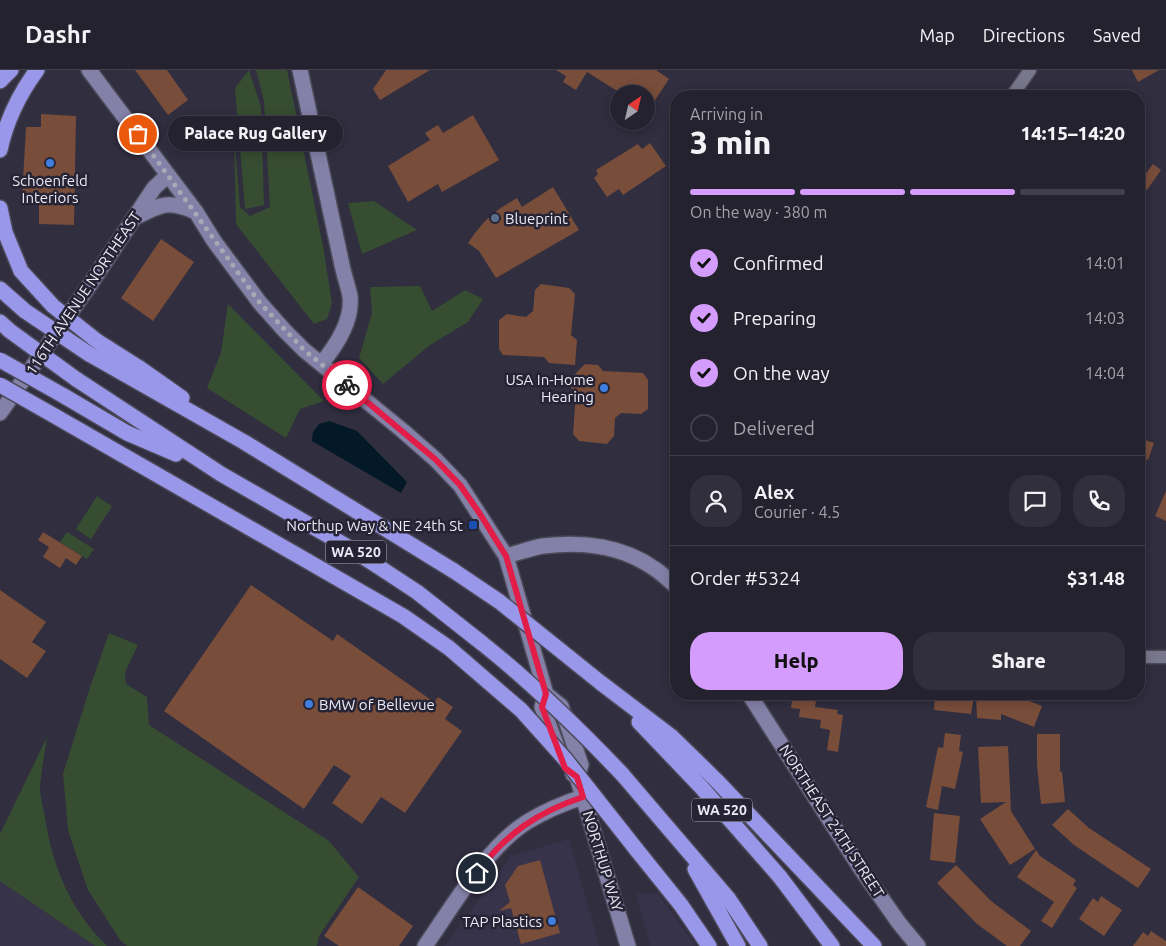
<!DOCTYPE html>
<meta charset="utf-8">
<style>
:root{--surface:#24222f;--page:#302f3b;--text:#f1f3f6;--muted:#a3a4aa;--line:#413f4b;--accent:#d49cfc}
body{margin:0;font-family:Ubuntu,sans-serif;background:var(--page);color:var(--text);height:100vh;display:flex;flex-direction:column;font-size:19px;white-space:nowrap}
*{box-sizing:border-box;margin:0}
p{font-size:16px;color:var(--muted)}
.icon{flex:none;width:28px;height:28px;fill:none;stroke:currentColor;stroke-width:2;stroke-linecap:round;stroke-linejoin:round}
.map{position:relative;flex:1;overflow:hidden}
.side{position:absolute;left:670px;top:20px;width:475px;height:610px;display:flex;flex-direction:column;background:var(--surface);border-radius:20px;box-shadow:0 2px 12px #0003,0 0 0 1px var(--line)}
.side>*{flex:none}
.needle{width:32px;rotate:34deg}
.buttons{position:absolute;left:610px;top:15px;display:grid;gap:10px}
.buttons a{display:grid;place-items:center;width:45px;height:45px;border-radius:50%;background:var(--surface);box-shadow:0 2px 12px #0003,0 0 0 1px var(--line);font-size:25px}
.pin{position:absolute;display:grid;place-items:center;width:42px;height:42px;color:#fff;margin:-21px;border:2px solid #fff;border-radius:50%;box-shadow:0 1px 5px #0007}
.courier{position:absolute;display:grid;place-items:center;width:50px;height:50px;margin:-25px;border:4px solid #e11d48;border-radius:50%;background:#fff;color:#222;box-shadow:0 1px 6px #0007}
.bubble{position:absolute;height:35px;border-radius:18px;background:var(--surface);box-shadow:0 2px 12px #0003,0 0 0 1px var(--line);font-size:16px;font-weight:800;line-height:35px;text-align:center}
.head em{font-style:normal;font-weight:800}
.head div{display:flex;flex-direction:column-reverse}
.head{display:flex;align-items:center;justify-content:space-between;height:85px;padding:0 20px}
h1{font-size:32px;font-weight:800;line-height:38px}
.bar{display:grid;grid-template-columns:repeat(4,1fr);gap:8px 5px;align-content:center;height:60px;padding:0 20px}
.bar i{height:6px;border-radius:4px;background:var(--line)}
.bar .current{background:var(--accent)}
.bar p{grid-column:span 4}
.line{display:flex;align-items:center;gap:12px;padding:0 20px;border-top:1px solid var(--line)}
.line div{flex:1}
.round{display:grid;place-items:center;flex:none;width:52px;height:52px;border-radius:20px;background:var(--page)}
ol{padding:0 20px;list-style:none}
li{display:flex;align-items:center;gap:15px;height:55px}
li p{margin-inline-start:auto}
li .icon{padding:5px;border-radius:50%;background:var(--accent);color:#111;stroke-width:4}
li:last-child{color:var(--muted)}
li i{width:28px;height:28px;border:2px solid var(--line);border-radius:50%}
.action{display:flex;gap:10px;margin-top:auto;padding:10px 20px}
.action a{flex:1;height:58px;border-radius:20px;background:var(--accent);color:#111;font-size:20px;font-weight:800;line-height:58px;text-align:center}
.action a+a{background:var(--page);color:var(--text)}
header{display:flex;align-items:center;gap:30px;box-sizing:border-box;height:70px;padding:0 25px;background:var(--surface);border-bottom:1px solid var(--line)}
header strong{font-size:24px}
nav{display:flex;gap:28px;margin-inline-start:auto;font-size:18px}
.map>svg:first-child{display:block}
.built{fill:#37334b}
.green{fill:#374d31}
.water{fill:#031927}
.building{fill:#784d3a}
.lines{fill:none;stroke-linecap:round;stroke-linejoin:round}
.street-casing{stroke:#4b4957;stroke-width:15}
.secondary-casing{stroke:#4b4957;stroke-width:18}
.highway-casing{stroke:#4b4957;stroke-width:18}
.street{stroke:#79778b;stroke-width:12}
.secondary{stroke:#8381a7;stroke-width:15}
.highway{stroke:#9997e9;stroke-width:15}
.highway-bridge-casing{stroke:#4b4957;stroke-width:18;stroke-linecap:butt}
.highway-bridge{stroke:#9997e9;stroke-width:15}
.done{stroke:#aaa8b6;stroke-width:5;stroke-dasharray:0 9}
.route{stroke:#e11d48;stroke-width:6}
.shop-dot{fill:#3f7fe0;stroke:#262434;stroke-width:2}
.service-dot{fill:#5c6f8a;stroke:#262434;stroke-width:2}
.transit-dot{fill:#1a4fb4;stroke:#262434;stroke-width:2}
.labels{text-anchor:middle;dominant-baseline:central;stroke-width:5;stroke-linejoin:round;paint-order:stroke}
.shield{fill:#262434;stroke:#b1afbc;stroke-width:1}
.shield-label{font-size:14px;font-weight:bold;fill:#eceaf6}
.poi-label{font-size:15px;fill:#eceaf6;stroke:#262434;text-anchor:end}
.street-label{font-size:15px;fill:#eceaf6;stroke:#262434}
</style>
<header>
<strong>Dashr</strong>
<nav><a>Map</a><a>Directions</a><a>Saved</a></nav>
</header>
<div class="map">
<svg width="1166" height="876" viewBox="0 0 1166 876">
<rect width="100%" height="100%" fill="#302e3f"/>
<path class="built" d="M569,769L599,876H445L511,786Z
M0,811L95,876H0Z
M636,824H658L696,876H650Z"/>
<path class="green" d="M249,0L261,37L264,135L245,139L235,18Z
M256,0H287L323,176L332,233L327,249L314,254L236,154L234,64L240,137L250,146L270,137L264,31Z
M374,131L417,160L362,184L348,133Z
M420,216L432,241L465,220L483,229L468,252L430,275L383,314L359,288L372,243L370,217Z
M228,234L324,331L300,339L286,368L207,318L221,282Z
M97,426L112,436L91,469L76,459Z
M67,462L94,479L87,489L60,472Z
M109,563L138,575L125,602L126,614L147,627L149,655L329,771L359,807L319,866L317,876H127L120,870L88,820L68,760L63,704L90,617Z
M47,667C45,683 41,700 40,717C40,726 43,737 45,747C52,796 71,841 107,876H95L0,811V764Z"/>
<path class="water" d="M329,351L357,361L407,412L401,423L312,371L313,362L319,354Z"/>
<path class="building" d="M135,0H167L188,30L168,45Z
M386,0H430L380,30L373,19Z
M556,0H656L669,9L646,44V24H622L587,2L576,20L563,12L566,6Z
M1132,0H1159L1138,12Z
M41,44L76,46L74,155L39,154V129L22,128L26,57H41Z
M473,45L499,90L442,122L438,114L408,132L388,96L430,70L425,63L438,55L443,63Z
M650,73L666,96L623,125L619,119L607,127L594,108L598,104L596,100L638,74L642,79Z
M1153,94L1161,100L1147,120L1139,113Z
M553,117L579,160L496,208L479,181L468,173L475,163L485,151L499,139L517,128L522,137Z
M161,169L194,192L153,251L121,228Z
M541,214L569,218L575,224L571,265L577,270L575,295L549,293L544,287L503,285L499,279V250L507,244L526,247L533,241L535,220Z
M585,294L598,295L603,301L643,303L648,310V339L641,344L621,343L615,348L614,366L607,374L579,371L573,364L576,323L571,318L572,307Z
M1139,368L1154,373L1148,390L1139,387Z
M1166,421V451L1155,446Z
M43,462L82,486L76,495L66,488L60,498L43,487L49,477L38,470Z
M251,515L333,571L337,564L434,632L438,627L453,637L445,649L462,661L405,743L381,727L362,754L332,733L351,706L334,695L304,739L164,641Z
M0,520L46,552L32,572L46,581L27,608L0,589Z
M793,624H817L815,637L838,640L837,644L843,645L838,682L827,680L830,660L820,658L821,650L799,647L800,639L791,638Z
M935,624H966V625L974,626L971,644L934,640Z
M1014,625L1042,636L1034,657L1001,644V650L977,648L976,626L1012,628Z
M945,663L961,665L959,681L963,682L955,719L942,716L938,740L926,737L938,677L943,678Z
M1037,664H1060V702L1062,701L1065,732L1041,734L1037,695Z
M1008,676L1011,741L1035,779L1010,795L980,749L1006,732L981,733L978,677Z
M1068,739L1089,758L1151,799L1138,818L1074,775L1052,755Z
M934,743L960,746L955,793L930,790Z
M1036,780L1040,786L1076,810L1073,815L1077,818L1052,858L1041,851L1054,832L1017,807Z
M540,790L560,863L521,874L511,838L499,841L510,832L505,815L518,796Z
M956,795L991,831L1031,861L1020,876H1007L977,854L937,813Z
M358,817L413,856L399,876H339L324,866Z
M1101,826L1122,840L1104,866L1079,849L1093,828L1098,832Z
M1151,861L1166,871V876H1133L1143,862L1148,866Z"/>
<g class="lines">
<g class="street-casing">
<path id="street" d="M1012,26L1030,0
M1139,587H1166"/>
</g>
<g class="secondary-casing">
<path id="secondary" d="M89,0L196,142L214,171L260,233L285,261L304,280L403,361L435,389L460,415L506,486L546,624L561,636L581,695L577,707
M300,0L342,195C344,205 348,216 350,226C353,251 336,276 321,294
M136,147C162,134 168,130 196,142
M0,343L89,216L154,118L168,105
M506,486C518,483 531,478 543,476C582,471 623,476 655,499C663,504 669,511 676,516
M546,624L542,637L559,682
M749,624L861,799L899,853L918,876
M573,704L577,707L628,876
M425,876C453,836 486,778 527,752C545,741 564,733 583,727"/>
</g>
<g class="highway-casing">
<path id="highway" d="M0,11L11,0
M0,80C6,52 20,23 37,0
M0,138L5,162L21,201
M0,219L25,241
M0,252L10,261
M97,271L138,297L182,328
M89,284L244,372L454,501
M76,309L221,404L348,477L382,499L417,522L483,574
M64,326L127,363L176,384
M53,345L403,546L449,578L521,640
M601,613L672,667L716,710L874,876
M639,652L702,718L780,807L832,876
M622,704L728,828L760,876
M636,779L681,835L709,876
M695,799L738,876"/>
</g>
<use href="#street" class="street"/>
<use href="#secondary" class="secondary"/>
<use href="#highway" class="highway"/>
<g class="highway-bridge-casing">
<path id="highway-bridge" d="M21,201L53,236L97,271
M25,241L89,284
M10,261L76,309
M0,290L64,326
M0,315L53,345
M454,501L500,532L601,613
M483,574C533,614 578,658 622,704
M521,640L565,689L636,779"/>
</g>
<use href="#highway-bridge" class="highway-bridge"/>
</g>
<g class="lines">
<path class="done" d="M138,64L260,233L304,280L347,315"/>
<path class="route" d="M347,315L435,389L460,415L480,444L506,486L546,624L542,637L565,698L577,707L583,727C538,742 505,764 477,803"/>
</g>
<g class="shop-dot">
<circle cx="50" cy="93" r="5"/>
<circle cx="604" cy="318" r="5"/>
<circle cx="309" cy="634" r="5"/>
<circle cx="552" cy="851" r="5"/>
</g>
<circle class="service-dot" cx="495" cy="148" r="5"/>
<rect class="transit-dot" x="468" y="450" width="10" height="10" rx="2.5"/>
<g class="labels">
<g class="shield">
<rect x="326" y="470.5" width="60" height="23" rx="4"/>
<rect x="692" y="728.5" width="60" height="23" rx="4"/>
</g>
<g class="shield-label">
<text x="356" y="482">WA 520</text>
<text x="722" y="740">WA 520</text>
</g>
<g class="poi-label">
<text x="50" y="110" text-anchor="middle">Schoenfeld<tspan x="50" dy="17">Interiors</tspan></text>
<text x="505" y="148" text-anchor="start">Blueprint</text>
<text x="594" y="309">USA In-Home<tspan x="594" dy="17">Hearing</tspan></text>
<text x="463" y="455">Northup Way &amp; NE 24th St</text>
<text x="319" y="634" text-anchor="start">BMW of Bellevue</text>
<text x="542" y="851">TAP Plastics</text>
</g>
<g class="street-label">
<text transform="translate(83 223) rotate(-56)">116TH AVENUE NORTHEAST</text>
<text transform="translate(832 751) rotate(57)">NORTHEAST 24TH STREET</text>
<text transform="translate(603 791) rotate(73)">NORTHUP WAY</text>
</g>
</g>
</svg>
<div class="buttons">
<a><svg class="needle" viewBox="-14 -14 28 28"><path d="M0-13l5 13h-10z" fill="#e53935"/><path d="M0 13l5-13h-10z" fill="#a3a4aa"/></svg></a>
</div>
<div class="pin" style="left:138px;top:64px;background:#ea580c"><svg class="icon" aria-label="bag" viewBox="0 0 24 24"><path d="M5 8h14l-1 12H6zM9 8a3 3 0 0 1 6 0"/></svg></div>
<div class="pin" style="left:477px;top:803px;background:#1f2937"><svg class="icon" aria-label="home" viewBox="0 0 24 24"><path d="M3 11l9-7 9 7M6 9v11h12V9"/></svg></div>
<div class="courier" style="left:347px;top:315px"><svg class="icon" aria-label="bike" viewBox="0 0 24 24"><circle cx="6" cy="16" r="4"/><circle cx="18" cy="16" r="4"/><path d="M6 16l4-8h5l3 8M10 8l3 8H6M13 5h3"/></svg></div>
<div class="bubble" style="left:168px;top:46px;width:175px">Palace Rug Gallery</div>
<section class="side">
<div class="head"><div><h1>3 min</h1><p>Arriving in</p></div><em>14:15–14:20</em></div>
<div class="bar"><i class="current"></i><i class="current"></i><i class="current"></i><i></i><p>On the way · 380 m</p></div>
<ol>
<li><svg class="icon" aria-label="check" viewBox="0 0 24 24"><path d="M5 12l5 5 9-10"/></svg>Confirmed<p>14:01</p></li>
<li><svg class="icon" aria-label="check" viewBox="0 0 24 24"><path d="M5 12l5 5 9-10"/></svg>Preparing<p>14:03</p></li>
<li><svg class="icon" aria-label="check" viewBox="0 0 24 24"><path d="M5 12l5 5 9-10"/></svg>On the way<p>14:04</p></li>
<li><i></i>Delivered</li>
</ol>
<div class="line" style="height:90px"><a class="round"><svg class="icon" aria-label="person" viewBox="0 0 24 24"><circle cx="12" cy="8" r="4"/><path d="M4 21q1-7 8-7t8 7"/></svg></a><div><b>Alex</b><p>Courier · 4.5</p></div><a class="round"><svg class="icon" aria-label="chat" viewBox="0 0 24 24"><path d="M4 5h16v11H9l-5 4z"/></svg></a><a class="round"><svg class="icon" aria-label="phone" viewBox="0 0 24 24"><path d="M5 4h4l2 5-3 2q2 4 5 5l2-3 5 2v4C11 20 4 13 5 4z"/></svg></a></div>
<div class="line" style="height:65px"><div>Order #5324</div><b>$31.48</b></div>
<div class="action"><a>Help</a><a>Share</a></div>
</section>
</div>
